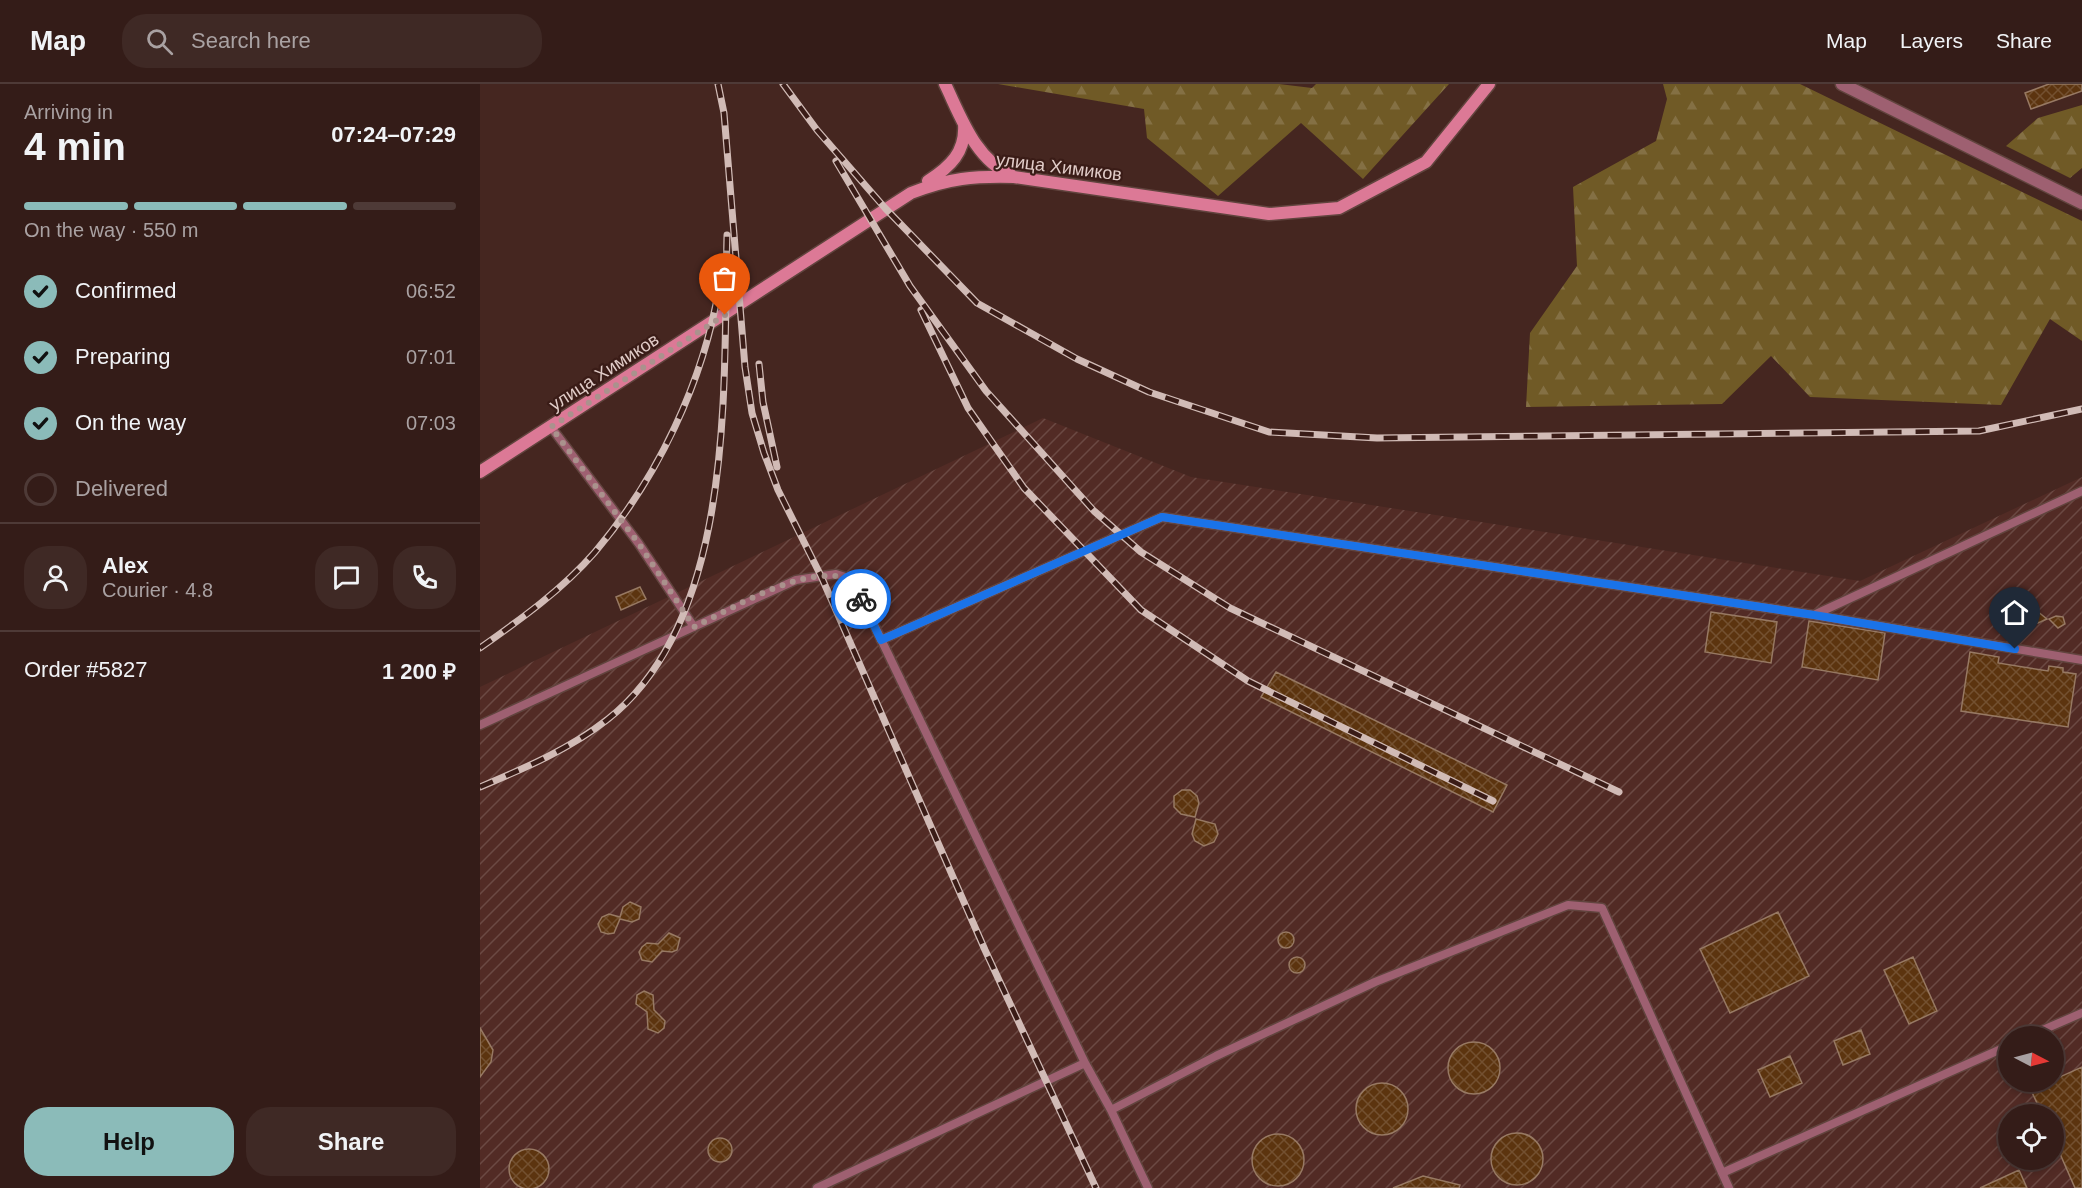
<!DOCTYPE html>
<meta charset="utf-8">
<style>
:root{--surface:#341c18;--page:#3f2925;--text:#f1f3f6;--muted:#a9a1a2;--line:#4e3a37;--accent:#8bbbb9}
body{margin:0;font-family:Arial,sans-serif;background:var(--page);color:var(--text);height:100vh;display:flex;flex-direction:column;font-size:22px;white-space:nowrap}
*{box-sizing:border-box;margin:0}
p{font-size:20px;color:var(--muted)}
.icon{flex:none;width:33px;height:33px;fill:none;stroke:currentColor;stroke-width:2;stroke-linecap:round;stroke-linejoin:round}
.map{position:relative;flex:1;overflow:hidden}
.panel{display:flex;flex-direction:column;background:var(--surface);width:480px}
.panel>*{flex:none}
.needle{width:39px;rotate:96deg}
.tools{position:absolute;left:1518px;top:942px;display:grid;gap:12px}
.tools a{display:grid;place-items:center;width:66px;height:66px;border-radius:50%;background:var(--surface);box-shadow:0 3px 9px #0003,0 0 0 2px var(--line);font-size:30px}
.pin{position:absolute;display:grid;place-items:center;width:51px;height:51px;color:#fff;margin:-62px -26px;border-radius:50% 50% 50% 0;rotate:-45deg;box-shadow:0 0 6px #0007}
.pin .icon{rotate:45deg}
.courier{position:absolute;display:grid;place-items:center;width:60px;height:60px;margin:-30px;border:4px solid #1a73e8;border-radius:50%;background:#fff;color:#222;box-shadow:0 2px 8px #0007}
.summary em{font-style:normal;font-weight:700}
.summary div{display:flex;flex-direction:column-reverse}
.summary{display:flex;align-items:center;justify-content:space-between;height:102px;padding:0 24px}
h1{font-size:39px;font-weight:700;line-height:45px}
.bar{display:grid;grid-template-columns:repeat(4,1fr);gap:9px 6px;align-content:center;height:72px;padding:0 24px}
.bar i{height:8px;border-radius:4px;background:var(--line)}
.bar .selected{background:var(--accent)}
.bar p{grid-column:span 4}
.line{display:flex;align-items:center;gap:15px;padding:0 24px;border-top:2px solid var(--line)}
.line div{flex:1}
.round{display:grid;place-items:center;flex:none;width:63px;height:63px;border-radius:24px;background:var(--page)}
ol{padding:0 24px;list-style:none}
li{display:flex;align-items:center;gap:18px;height:66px}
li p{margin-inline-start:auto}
li .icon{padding:6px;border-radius:50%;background:var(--accent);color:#111;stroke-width:4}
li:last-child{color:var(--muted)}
li i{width:33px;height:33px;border:3px solid var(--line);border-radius:50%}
.action{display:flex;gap:12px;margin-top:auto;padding:12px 24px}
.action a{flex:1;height:69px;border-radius:24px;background:var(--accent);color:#111;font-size:24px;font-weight:700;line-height:69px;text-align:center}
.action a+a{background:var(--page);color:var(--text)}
header{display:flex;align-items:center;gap:36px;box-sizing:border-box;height:84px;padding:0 30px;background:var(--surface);border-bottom:2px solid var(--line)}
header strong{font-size:28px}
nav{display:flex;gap:33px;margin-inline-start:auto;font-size:21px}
.search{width:420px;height:54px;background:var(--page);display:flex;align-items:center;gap:15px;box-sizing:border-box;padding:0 21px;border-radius:24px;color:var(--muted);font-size:22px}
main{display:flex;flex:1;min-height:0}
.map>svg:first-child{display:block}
.industrial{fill:url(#industrial-furrows);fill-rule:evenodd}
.forest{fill:url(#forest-firs)}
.building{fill:url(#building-cross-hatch);stroke:#977963;stroke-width:1.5}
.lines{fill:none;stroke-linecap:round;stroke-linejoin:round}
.lane-casing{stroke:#61443e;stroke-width:11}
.street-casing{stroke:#61443e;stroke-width:15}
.secondary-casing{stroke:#61443e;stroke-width:15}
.lane{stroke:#9e6071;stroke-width:8}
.street{stroke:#9e6071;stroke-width:12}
.secondary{stroke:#dc7996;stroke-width:12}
.rail-casing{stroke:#d1bbb6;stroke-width:7}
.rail{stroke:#3a1c17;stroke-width:4.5;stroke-dasharray:14;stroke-linecap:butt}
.done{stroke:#aa928d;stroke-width:6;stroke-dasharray:0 10.8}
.route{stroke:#1a73e8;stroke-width:8}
.labels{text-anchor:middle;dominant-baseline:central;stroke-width:4.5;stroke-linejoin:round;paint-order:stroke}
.street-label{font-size:18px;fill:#e1ccc8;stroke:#3a1c17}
</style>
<header>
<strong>Map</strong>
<div class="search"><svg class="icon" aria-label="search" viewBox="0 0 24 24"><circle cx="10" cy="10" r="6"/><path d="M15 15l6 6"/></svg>Search here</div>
<nav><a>Map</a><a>Layers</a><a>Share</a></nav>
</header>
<main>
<section class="panel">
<div class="summary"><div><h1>4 min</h1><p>Arriving in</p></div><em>07:24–07:29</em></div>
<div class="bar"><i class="selected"></i><i class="selected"></i><i class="selected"></i><i></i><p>On the way · 550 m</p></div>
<ol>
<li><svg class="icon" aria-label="check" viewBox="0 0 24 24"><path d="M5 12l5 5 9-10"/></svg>Confirmed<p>06:52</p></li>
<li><svg class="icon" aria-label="check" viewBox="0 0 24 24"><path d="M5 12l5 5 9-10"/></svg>Preparing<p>07:01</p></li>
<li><svg class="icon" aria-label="check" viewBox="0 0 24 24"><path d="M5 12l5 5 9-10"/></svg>On the way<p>07:03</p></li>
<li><i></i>Delivered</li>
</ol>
<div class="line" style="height:108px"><a class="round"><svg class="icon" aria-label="person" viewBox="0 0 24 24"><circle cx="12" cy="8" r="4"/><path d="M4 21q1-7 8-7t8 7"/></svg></a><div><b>Alex</b><p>Courier · 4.8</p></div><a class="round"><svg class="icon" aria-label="chat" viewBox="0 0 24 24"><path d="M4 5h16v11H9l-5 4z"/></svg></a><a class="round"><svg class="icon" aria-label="phone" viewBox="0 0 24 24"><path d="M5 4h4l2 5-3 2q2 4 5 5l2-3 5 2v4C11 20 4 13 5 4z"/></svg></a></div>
<div class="line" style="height:78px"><div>Order #5827</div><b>1 200 ₽</b></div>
<div class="action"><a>Help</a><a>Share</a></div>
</section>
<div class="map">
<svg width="1602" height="1104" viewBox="0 0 1602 1104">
<defs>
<pattern id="industrial-furrows" width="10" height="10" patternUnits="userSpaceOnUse" patternTransform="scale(1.5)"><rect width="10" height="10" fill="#522b25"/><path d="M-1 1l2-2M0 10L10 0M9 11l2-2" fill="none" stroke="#6b4943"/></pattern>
<pattern id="forest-firs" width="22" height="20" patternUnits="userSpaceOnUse" patternTransform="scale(1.5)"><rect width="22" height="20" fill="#705a26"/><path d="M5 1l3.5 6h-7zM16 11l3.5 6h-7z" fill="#847044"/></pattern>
<pattern id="building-cross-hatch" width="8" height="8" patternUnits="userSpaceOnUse" patternTransform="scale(1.5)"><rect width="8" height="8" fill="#5c340f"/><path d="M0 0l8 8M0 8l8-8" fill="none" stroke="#735030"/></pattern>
</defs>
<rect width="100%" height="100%" fill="#452620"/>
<path class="industrial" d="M563,334L711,393L1380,497L1602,393V1104H0V603ZM1528,952H1574V998H1528ZM1528,1030H1574V1076H1528Z"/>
<path class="forest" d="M518,0H799L832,4L836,0H969L883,95L821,39L738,112L667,54L664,25Z
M1183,0H1320L1602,137V257L1570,235L1521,321L1330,313L1291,272L1242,320L1046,323L1050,249L1097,182L1093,103L1176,57L1187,15Z
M1602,21V84L1590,94L1526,62L1558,34Z"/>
<path class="building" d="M1569,0H1602V7L1551,25L1545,9Z
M160,503L166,515L141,526L136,513Z
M1557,527L1567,535L1558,539L1546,538L1541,548L1533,546L1532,541L1536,535L1545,538Z
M1231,528L1297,538L1291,579L1225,568Z
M1576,532L1583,533L1585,540L1578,544L1569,535Z
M1329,537L1405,549L1398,596L1322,583Z
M1490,568L1519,573L1518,579L1568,587L1569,582L1583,584V588L1596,590L1588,643L1481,627Z
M796,588L1027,701L1013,728L781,613Z
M702,706H710L717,712L719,719L715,733L701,730L694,723V712Z
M716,735L735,740L738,750L734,758L724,762L715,757L712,750Z
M150,818L161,823L159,835L152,838L140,835L134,849L128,850L121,848L118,840L122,833L129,830L140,833L143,823Z
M1298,828L1329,892L1250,929L1220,865Z
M798 856a8 8 0 1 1 16 0a8 8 0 1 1-16 0Z
M189,849L200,854L197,866L192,868L182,867L172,878L162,876L159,868L162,863L167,859L178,860Z
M809 881a8 8 0 1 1 16 0a8 8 0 1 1-16 0Z
M1433,873L1457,927L1429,940L1404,886Z
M164,907L173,911L174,926L185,937L184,944L178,949L168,945L167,928L156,920L157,911Z
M0,944L13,966L11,978L0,993Z
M1381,946L1390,970L1363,981L1354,957Z
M968 984a26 26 0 1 1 52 0a26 26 0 1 1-52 0Z
M1310,972L1322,999L1290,1013L1278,986Z
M1602,983V1104H1595L1574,1056V1030H1562L1551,1006Z
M876 1025a26 26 0 1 1 52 0a26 26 0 1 1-52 0Z
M1011 1075a26 26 0 1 1 52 0a26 26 0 1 1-52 0Z
M772 1076a26 26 0 1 1 52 0a26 26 0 1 1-52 0Z
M228 1066a12 12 0 1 1 24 0a12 12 0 1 1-24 0Z
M29 1085a20 20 0 1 1 40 0a20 20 0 1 1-40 0Z
M1539,1086L1547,1104H1500Z
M943,1092L980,1101L979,1104H913Z"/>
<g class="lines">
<g class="lane-casing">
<path id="lane" d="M71,343L159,460L214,543
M1336,530L1602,407
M401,556L682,433L1334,531L1602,576
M0,641L316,496L356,490L372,495L605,979
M1549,952L1602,929
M1242,1089L1528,962
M337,1104L605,979L631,1026
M668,1104L631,1026L736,972L895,898L1088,821L1122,824L1249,1104"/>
</g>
<g class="street-casing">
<path id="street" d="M1362,0L1602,119"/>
</g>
<g class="secondary-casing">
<path id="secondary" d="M465,0C481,33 495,75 531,91
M448,97C470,83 486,68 484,40
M0,388L431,109C469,94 494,92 534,93L789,130L859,124L946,78L1009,0"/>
</g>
<use href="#lane" class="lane"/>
<use href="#street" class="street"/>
<use href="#secondary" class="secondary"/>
<g class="rail-casing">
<path id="rail" d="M238,0L244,29L265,283L272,329L284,369L298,406L341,492L505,866L616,1104
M303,0L337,46L405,124L497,219L597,275L669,308L789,348L897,354L1499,347L1602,325
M356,77L430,202L506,307L614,427L661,468L750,524L1139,708
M441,226L488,324L544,404L661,526L768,597L1013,717
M279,280L283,318L297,383
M0,564C41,535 82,506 115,468C177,395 224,297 239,203
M0,703C45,684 90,665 128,635C257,533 243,299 247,151"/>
</g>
<use href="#rail" class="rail"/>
</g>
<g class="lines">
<path class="done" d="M245,231L71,343L159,460L214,543C258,522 323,480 372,495L381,515"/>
<path class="route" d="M381,515L401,556L682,433L1334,531L1535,565"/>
</g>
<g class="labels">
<g class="street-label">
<text transform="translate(579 83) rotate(7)">улица Химиков</text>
<text transform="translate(124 288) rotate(-33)">улица Химиков</text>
</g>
</g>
</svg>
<div class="tools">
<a><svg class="needle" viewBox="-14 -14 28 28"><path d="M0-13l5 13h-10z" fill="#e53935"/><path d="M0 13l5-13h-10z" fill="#a9a1a2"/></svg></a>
<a><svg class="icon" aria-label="locate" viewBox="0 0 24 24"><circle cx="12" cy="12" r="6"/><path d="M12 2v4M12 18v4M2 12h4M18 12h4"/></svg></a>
</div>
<div class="pin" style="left:245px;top:231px;background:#ea580c"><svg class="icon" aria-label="bag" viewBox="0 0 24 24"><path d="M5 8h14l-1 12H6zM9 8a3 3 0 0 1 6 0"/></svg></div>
<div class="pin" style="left:1535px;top:565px;background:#1f2937"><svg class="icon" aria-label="home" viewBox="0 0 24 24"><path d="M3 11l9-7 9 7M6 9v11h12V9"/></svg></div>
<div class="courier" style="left:381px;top:515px"><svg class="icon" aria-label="bike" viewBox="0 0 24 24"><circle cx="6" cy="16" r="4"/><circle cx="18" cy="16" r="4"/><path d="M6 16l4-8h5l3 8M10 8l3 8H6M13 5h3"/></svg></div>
</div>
</main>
